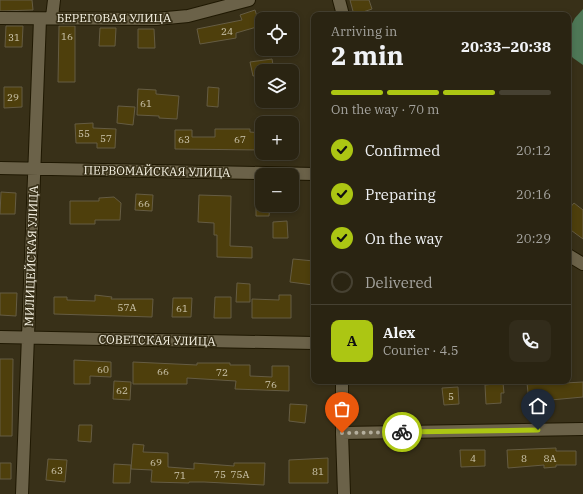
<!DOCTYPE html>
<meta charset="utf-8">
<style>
:root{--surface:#2a2412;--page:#322c1b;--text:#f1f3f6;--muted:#a5a49f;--line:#464132;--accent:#acc613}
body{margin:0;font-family:"IBM Plex Serif",serif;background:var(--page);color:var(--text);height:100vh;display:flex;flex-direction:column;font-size:15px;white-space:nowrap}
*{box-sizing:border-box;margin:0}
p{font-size:13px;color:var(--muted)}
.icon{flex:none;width:22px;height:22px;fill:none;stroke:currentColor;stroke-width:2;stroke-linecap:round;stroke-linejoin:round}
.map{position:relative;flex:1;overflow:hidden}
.side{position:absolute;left:311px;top:12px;width:260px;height:372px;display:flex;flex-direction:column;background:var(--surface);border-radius:8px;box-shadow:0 2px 6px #0003,0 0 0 1px var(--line)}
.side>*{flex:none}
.tools{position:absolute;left:255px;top:12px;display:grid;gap:8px}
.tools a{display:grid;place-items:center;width:44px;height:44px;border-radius:8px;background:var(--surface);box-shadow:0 2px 6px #0003,0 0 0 1px var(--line);font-size:20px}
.pin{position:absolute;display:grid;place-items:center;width:34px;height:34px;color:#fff;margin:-41px -17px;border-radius:50% 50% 50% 0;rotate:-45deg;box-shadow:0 0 4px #0007}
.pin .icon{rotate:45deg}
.courier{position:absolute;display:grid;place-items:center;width:40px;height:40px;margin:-20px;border:3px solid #acc613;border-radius:50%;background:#fff;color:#222;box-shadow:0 1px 5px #0007}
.overview em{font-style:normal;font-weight:800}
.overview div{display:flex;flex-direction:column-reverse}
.overview{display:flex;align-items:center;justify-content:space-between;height:68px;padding:0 20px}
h1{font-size:26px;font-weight:800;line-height:30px}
.bar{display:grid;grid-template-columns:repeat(4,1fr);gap:6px 4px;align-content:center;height:48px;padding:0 20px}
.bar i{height:5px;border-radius:3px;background:var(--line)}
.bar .current{background:var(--accent)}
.bar p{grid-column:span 4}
.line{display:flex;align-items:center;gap:10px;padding:0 20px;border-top:1px solid var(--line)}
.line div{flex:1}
.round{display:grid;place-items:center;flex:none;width:42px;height:42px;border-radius:8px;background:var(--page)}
ol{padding:0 20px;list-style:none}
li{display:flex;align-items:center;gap:12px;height:44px}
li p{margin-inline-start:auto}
li .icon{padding:4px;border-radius:50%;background:var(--accent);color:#111;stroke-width:4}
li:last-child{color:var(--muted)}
li i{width:22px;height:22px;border:2px solid var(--line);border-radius:50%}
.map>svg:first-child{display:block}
.forest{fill:#4e7756}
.building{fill:#4e3f0c;stroke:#655c43}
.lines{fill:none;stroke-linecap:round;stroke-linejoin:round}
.minor-casing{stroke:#1f1802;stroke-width:14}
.tertiary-casing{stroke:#1f1802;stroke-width:14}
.minor{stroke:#6b6249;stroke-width:12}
.tertiary{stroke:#6b6249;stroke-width:12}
.done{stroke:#b5af9d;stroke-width:4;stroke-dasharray:0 7.2}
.route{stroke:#acc613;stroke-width:5}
.labels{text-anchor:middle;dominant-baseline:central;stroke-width:3.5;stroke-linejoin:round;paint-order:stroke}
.number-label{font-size:10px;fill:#cec7af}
.street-label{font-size:12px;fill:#f8f4e5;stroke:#383018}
</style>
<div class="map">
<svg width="583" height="494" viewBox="0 0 583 494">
<rect width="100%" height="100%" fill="#383018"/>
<path class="forest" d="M583,9V65L573,58L568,52V31L575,18Z"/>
<path class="building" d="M0,0H32L33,10L0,11Z
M350,0H369L372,9L354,15Z
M255,10L260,26L236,33V38L200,44L197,29L242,20L240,15Z
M6,26H23L22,47H5Z
M59,26H75V82H58Z
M100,28H116L115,46H99Z
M138,29H154L155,48H138Z
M272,59L274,71H262V75L253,76L250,62Z
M4,87H22V107L4,108Z
M208,87L219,88L218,107L207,106Z
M138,89L156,90V94L179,96L177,119L159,118V116L137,115Z
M118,106L135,107L133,125L117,123Z
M93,123V128L116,129L115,148H97V143H76L75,124Z
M215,129H250V132L262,133V150L175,149V130H192V137H215Z
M1,192L16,193L15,214H0Z
M136,194L153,195L152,211L135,210Z
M199,195L231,196L230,246L252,247V258L217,257V235H214V223L198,222Z
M114,197L121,203L120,220H95V224H70V201H99V198Z
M574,203L583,210V239L568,228V210Z
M256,205H270L269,216H256Z
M287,221L288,238H273V222Z
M293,259L314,261L313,285L290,282Z
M237,283L250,284V302H236Z
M0,293H17L16,316L0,315Z
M95,295L112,297L111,299H153L152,317L54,314V297H67V300L95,301Z
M279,295H291V318H252V299L279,300Z
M215,297H231V318H214Z
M173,298H192L191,317H172Z
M0,359H13L12,436H0Z
M74,360L111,362V377L90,376V384H74Z
M133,362L197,365V363H230V365H250V376L272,377V366H289V391L235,389L236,381L187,378V384H133Z
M114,381L131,382L130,400L113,399Z
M546,381V384L583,382V397L529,402L527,383Z
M503,383L504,393H501V403L486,404L485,385Z
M458,387L459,404L444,405L442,388Z
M290,404L307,405L305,423L289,421Z
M79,425H92L91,442L78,441Z
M133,444L144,445L143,452L168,453V467L194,469V463L234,466V463H265L264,485L204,482H189V483L151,482L152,470L131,469Z
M556,448V451H576V465H556V467L544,468V465L508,468L507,450Z
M460,450H485V466L461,467Z
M328,458V483H289V460Z
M48,459L67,460L65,482L46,480Z
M0,463H11V479H0Z
M114,464L131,465L130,483H113Z"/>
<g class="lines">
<g class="minor-casing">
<path id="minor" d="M339,0L343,15
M52,17L54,0
M0,18L156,19L188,16L249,0
M0,168L314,174
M568,255L583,264
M0,337L314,343
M342,381V433
M22,494L40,19"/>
</g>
<g class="tertiary-casing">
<path id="tertiary" d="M344,494L342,433L583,429"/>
</g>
<use href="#minor" class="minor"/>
<use href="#tertiary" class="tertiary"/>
</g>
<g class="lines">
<path class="done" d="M342,433L402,432"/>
<path class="route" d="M402,432L538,430"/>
</g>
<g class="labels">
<g class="number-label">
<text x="227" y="31">24</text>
<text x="67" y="36">16</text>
<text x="14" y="37">31</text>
<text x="13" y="97">29</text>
<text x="146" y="103">61</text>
<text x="84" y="133">55</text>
<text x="106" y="138">57</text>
<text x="184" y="139">63</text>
<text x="240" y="139">67</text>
<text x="144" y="203">66</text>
<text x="127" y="307">57А</text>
<text x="182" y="308">61</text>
<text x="103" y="369">60</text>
<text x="163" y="371">66</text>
<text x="222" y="372">72</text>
<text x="271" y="384">76</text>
<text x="122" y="390">62</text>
<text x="451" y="396">5</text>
<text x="473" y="458">4</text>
<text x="524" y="458">8</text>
<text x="550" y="458">8А</text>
<text x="156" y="462">69</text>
<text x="57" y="470">63</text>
<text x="318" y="471">81</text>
<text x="220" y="474">75</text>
<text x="240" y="474">75А</text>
<text x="180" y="475">71</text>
</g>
<g class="street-label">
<text x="114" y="17">БЕРЕГОВАЯ УЛИЦА</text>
<text transform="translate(157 171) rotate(1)">ПЕРВОМАЙСКАЯ УЛИЦА</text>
<text transform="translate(31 256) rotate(-88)">МИЛИЦЕЙСКАЯ УЛИЦА</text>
<text transform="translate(157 340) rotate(1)">СОВЕТСКАЯ УЛИЦА</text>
</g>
</g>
</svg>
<div class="tools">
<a><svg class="icon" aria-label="locate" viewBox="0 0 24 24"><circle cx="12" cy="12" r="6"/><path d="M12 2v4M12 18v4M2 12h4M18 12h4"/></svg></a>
<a><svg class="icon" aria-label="layers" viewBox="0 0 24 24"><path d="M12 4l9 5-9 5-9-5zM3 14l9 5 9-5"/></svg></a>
<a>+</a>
<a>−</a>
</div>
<div class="pin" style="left:342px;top:433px;background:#ea580c"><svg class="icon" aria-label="bag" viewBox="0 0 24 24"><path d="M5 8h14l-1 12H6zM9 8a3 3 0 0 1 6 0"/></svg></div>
<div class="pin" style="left:538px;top:430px;background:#1f2937"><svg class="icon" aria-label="home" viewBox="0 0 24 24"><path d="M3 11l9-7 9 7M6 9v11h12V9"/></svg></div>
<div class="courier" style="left:402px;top:432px"><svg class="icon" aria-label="bike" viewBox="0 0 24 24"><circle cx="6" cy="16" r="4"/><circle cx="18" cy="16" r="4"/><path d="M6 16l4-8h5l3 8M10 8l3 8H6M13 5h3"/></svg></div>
<section class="side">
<div class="overview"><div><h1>2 min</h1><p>Arriving in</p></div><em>20:33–20:38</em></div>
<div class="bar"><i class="current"></i><i class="current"></i><i class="current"></i><i></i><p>On the way · 70 m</p></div>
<ol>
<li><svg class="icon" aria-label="check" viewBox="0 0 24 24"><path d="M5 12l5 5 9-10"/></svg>Confirmed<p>20:12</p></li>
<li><svg class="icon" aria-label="check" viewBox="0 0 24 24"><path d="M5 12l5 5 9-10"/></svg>Preparing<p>20:16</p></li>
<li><svg class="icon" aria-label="check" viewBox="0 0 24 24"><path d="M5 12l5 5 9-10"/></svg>On the way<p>20:29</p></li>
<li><i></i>Delivered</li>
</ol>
<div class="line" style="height:72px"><b class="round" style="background:var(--accent);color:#111">A</b><div><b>Alex</b><p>Courier · 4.5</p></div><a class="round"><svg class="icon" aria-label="phone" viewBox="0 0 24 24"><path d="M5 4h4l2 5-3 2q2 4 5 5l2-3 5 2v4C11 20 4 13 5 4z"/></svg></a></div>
</section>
</div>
